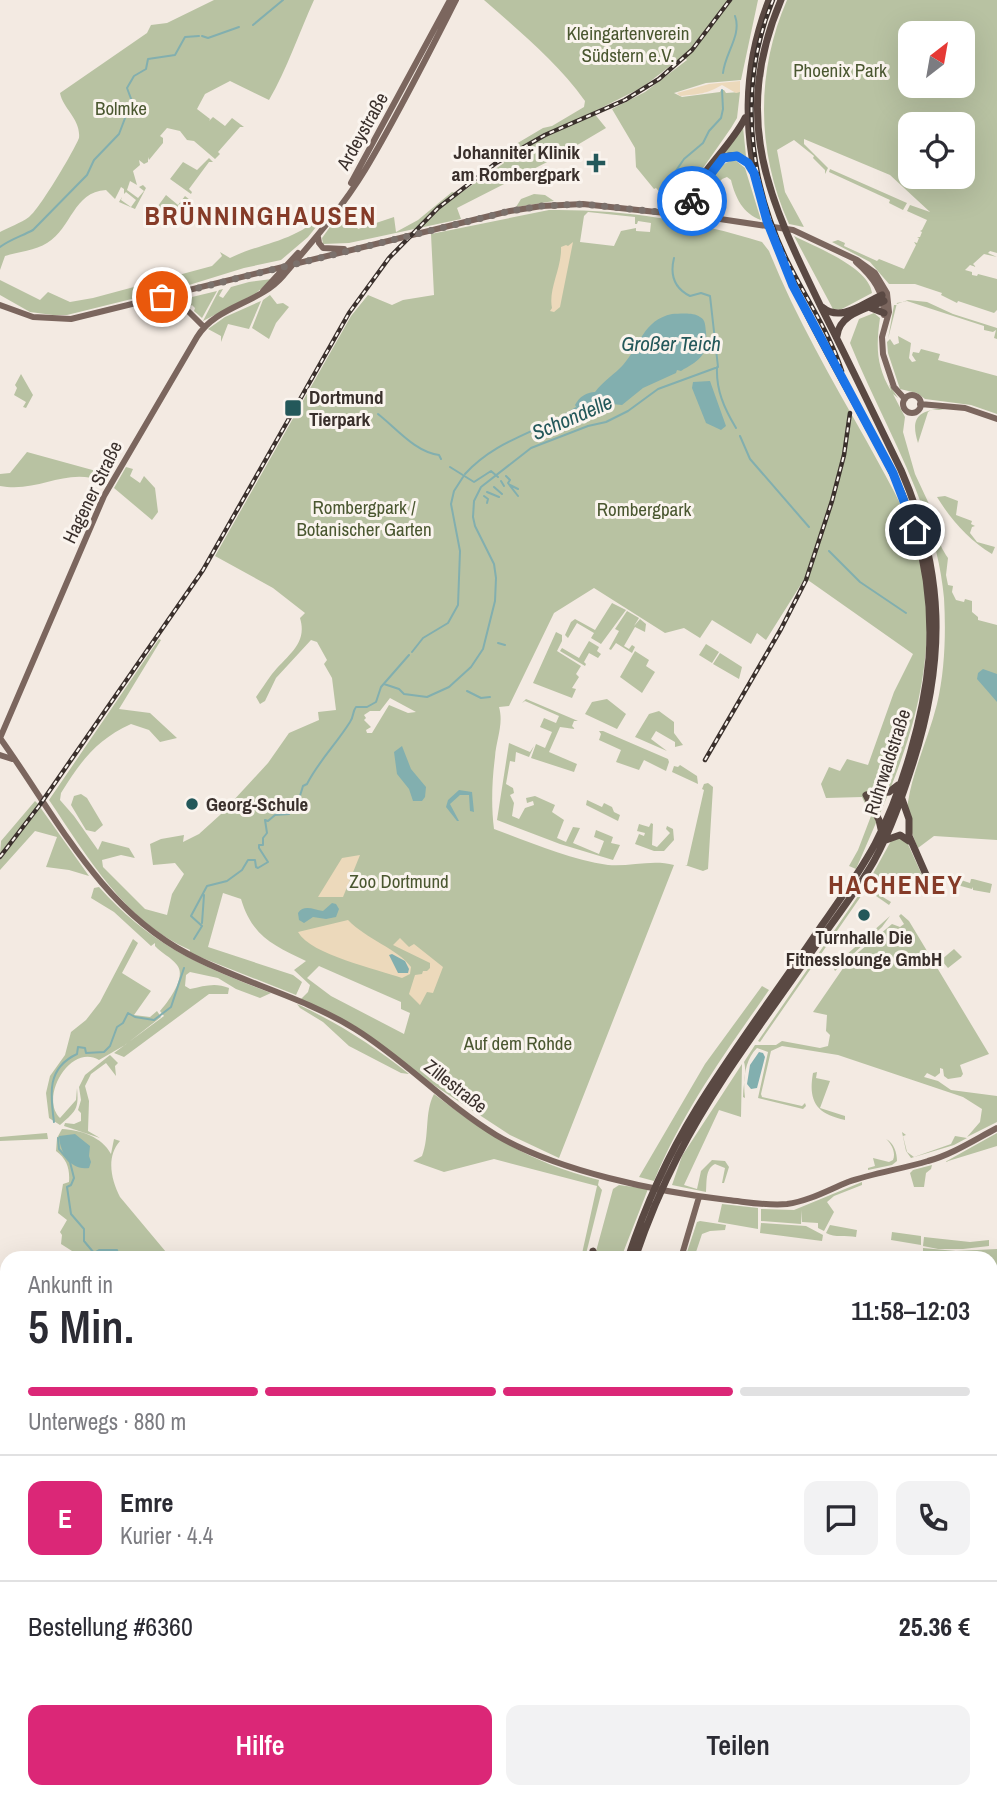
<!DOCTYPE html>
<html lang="de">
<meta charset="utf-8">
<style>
:root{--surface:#fff;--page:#f2f2f3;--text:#2b2b33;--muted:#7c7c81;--line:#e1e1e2;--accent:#db2777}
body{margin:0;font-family:"Archivo Narrow",sans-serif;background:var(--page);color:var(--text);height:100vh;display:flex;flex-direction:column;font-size:26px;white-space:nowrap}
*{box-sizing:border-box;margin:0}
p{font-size:23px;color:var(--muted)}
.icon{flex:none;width:38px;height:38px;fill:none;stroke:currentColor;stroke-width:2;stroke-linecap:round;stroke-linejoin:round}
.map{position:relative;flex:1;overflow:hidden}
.panel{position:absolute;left:0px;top:1251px;width:998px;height:548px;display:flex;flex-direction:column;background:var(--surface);border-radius:21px 21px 0 0;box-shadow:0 7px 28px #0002}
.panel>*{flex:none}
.needle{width:46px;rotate:31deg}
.fabs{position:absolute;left:898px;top:21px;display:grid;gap:14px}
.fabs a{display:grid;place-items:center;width:77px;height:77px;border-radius:14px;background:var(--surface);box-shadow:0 7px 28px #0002;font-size:35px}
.pin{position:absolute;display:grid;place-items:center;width:60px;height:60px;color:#fff;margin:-30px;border:4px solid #fff;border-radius:50%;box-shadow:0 2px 7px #0007}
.courier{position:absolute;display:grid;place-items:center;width:70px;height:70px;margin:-35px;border:5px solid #1a73e8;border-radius:50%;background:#fff;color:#222;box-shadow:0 2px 9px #0007}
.head em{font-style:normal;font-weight:600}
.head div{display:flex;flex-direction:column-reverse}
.head{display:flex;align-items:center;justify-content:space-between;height:119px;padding:0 28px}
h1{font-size:46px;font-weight:600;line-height:52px}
.bar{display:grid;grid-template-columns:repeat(4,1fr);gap:10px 7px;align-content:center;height:84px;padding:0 28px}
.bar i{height:9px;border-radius:5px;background:var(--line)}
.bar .selected{background:var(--accent)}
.bar p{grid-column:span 4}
.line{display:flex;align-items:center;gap:18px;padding:0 28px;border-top:2px solid var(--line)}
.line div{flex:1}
.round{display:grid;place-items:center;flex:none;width:74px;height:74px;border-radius:14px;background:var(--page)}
.cta{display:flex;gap:14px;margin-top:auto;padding:14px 28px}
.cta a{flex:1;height:80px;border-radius:14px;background:var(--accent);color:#fff;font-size:28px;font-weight:600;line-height:80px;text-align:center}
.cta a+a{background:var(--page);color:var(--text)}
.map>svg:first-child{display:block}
.green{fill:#b8c2a2;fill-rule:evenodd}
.sand{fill:#ecd9bb}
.water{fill:#82afaf}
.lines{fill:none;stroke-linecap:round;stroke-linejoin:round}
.stream{stroke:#82afaf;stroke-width:2}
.minor{stroke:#cbbaae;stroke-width:4.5}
.major{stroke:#7b665e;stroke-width:6}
.highway{stroke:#5a4943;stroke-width:7}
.rail-casing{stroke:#3a302c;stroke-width:4.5}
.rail{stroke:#faf4ee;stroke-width:2;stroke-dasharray:5;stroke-linecap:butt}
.done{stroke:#7b716c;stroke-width:7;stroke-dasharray:0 12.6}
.route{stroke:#1a73e8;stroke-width:9}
.poi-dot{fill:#23585a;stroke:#faf4ee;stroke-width:2.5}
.labels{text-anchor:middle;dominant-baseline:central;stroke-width:6;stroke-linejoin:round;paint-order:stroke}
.park-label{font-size:19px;fill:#4a5730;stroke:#faf4ee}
.street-label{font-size:19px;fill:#3a302c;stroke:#faf4ee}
.poi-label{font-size:19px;font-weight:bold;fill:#3a302c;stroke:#faf4ee;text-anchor:start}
.water-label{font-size:21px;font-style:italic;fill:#23585a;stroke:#faf4ee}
.district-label{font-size:26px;font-weight:bold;letter-spacing:2px;fill:#853b28;stroke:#faf4ee}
</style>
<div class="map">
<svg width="997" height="1798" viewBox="0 0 997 1798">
<rect width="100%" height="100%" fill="#f3eae2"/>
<path class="green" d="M214,0H314C299,33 287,69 269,100L230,81L205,94L197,109L210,119L209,121L213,117L225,126L232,118L244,127H240L218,152L220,154L215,159L194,141L187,140L180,131L167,128L160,136L163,138V143L149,160L148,157V162L144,164L139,160L140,165L133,171L137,185L130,181L127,190L138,198L144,191L139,187L143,185L146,188L135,209L119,202L122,197L121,200L131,207L136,200L126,192L124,194V189L121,187L115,199L106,190C73,192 72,228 47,243C36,250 18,252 5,256L0,270V232C9,227 21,223 29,217C39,210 74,151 79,138C81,119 63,109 60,93L147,33L151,25L167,23Z
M484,0H758L741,80L706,83L674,93L682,97L720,92L721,90H724L726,93L740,92L737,118L731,128L678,204L673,207L656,188L654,189L636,167L635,148L612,109L645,92L687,60L683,56L643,87L593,112L606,128L557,157L457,208L461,219L349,243L323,244L322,238L345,206L358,229L394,217L396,232L418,220L452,192L459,194L504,163L501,153L543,128L552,126L584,107L585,101C557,62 519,31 484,0Z
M787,0H997V253L990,251L988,253L997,257L984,254L973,264L976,267L970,265L965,270L972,272V275L977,276L978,274L997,279V310L994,313L958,301L957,303L941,295L942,293L915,284H889L870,262L832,242L838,240L845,243L844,246L877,261L879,259L904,269L916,245L914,242L917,243L919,238L917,237H920L922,232L920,231L922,230L927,220L907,211L910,205L930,212L890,175L804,139V144L828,168L825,174V170L813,158L814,156L794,140L777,150L785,192L804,227L789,224C756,151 756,71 787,0ZM910,33H962V86H910ZM910,124H962V177H910Z
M743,127L746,156L724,154Z
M209,158L213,162H209L189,189L192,192L191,194L170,179L183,162L197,170Z
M735,160L745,168L761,220C743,214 735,197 731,180L727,177L722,179L707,199L708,209L699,201C700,186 720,161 735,160Z
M830,169L907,203L903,210L889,203L890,200L829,172Z
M534,194L545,195L554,201L516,207L521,199Z
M166,195L178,205L185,196L190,200V206L183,218L158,212V206Z
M325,209L329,211L308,237L281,260L244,268L176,289L167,288L164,291L67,315H53L30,312L0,295V280L40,300L48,292L70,302L93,298L212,266L222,256L220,252L230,258C262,242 303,241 325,209Z
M549,210C621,209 693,220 762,242L769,251C795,316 831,378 866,440C886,477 909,514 920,555C927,577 927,605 927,628C925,719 890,790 856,869L849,866L858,850L871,816L862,797L826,798L821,784L829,767L840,771L847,759L868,765L894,692L913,654L805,578L766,640L757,633L751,644L712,620L700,638L684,628L665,633L594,588L554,613L509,706L499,707C504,724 496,740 495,757C492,780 491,806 494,829C532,843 568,859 608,865C630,867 652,859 674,865L559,1158L510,1135L426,1080L355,1026L301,999L308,992L310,985L294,970L306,961C273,945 252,936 241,899L223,893L208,947L293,975L302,982L296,995L190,953V950C125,922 87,856 49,800L159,639L161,640L119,709L150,713L177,738L160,742L149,730L131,724C96,740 81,761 61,793L60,800L74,816L98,850L102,841L129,848L135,858L121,855L102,860L103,867L145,909L167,915L172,894L184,874L175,863L153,865L150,844L161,839L184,835L183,842L199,834L220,815L268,763L289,733L319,720L318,712L336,710L332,678L324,664L327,660L317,642L311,640L276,678L265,701L260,704L256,697C261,690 266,682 272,674C287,655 308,644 300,618L305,613L273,588L215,556L351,316L368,295L392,305L403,300L434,295L431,234ZM588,212L635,217V224H637L638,221L651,223L650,232L636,231V228L621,231L614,246L580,242L584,216ZM390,698L416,712L408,713L389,705L372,733H367L366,730L371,727L364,720L366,718L364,715L370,711H380ZM319,966L401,1002V1009L410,1013L404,1034L331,996L307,978Z
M794,236C815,247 869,267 872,293L840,310L833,309Z
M272,279L255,294L203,321L219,290L223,289L219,296L223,298L231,287L249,282Z
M217,291L202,318L194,311L195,308L192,305L189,307L188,302L192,297Z
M270,295L277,304L283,303L289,307L276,323L269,339L252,328L263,300Z
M908,300L927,302L953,314L997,328V339L994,338L996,330L993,332L984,330V326L907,301L897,303L888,339L894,305Z
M261,301L249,329L228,324L221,342V336L208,329L225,317Z
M874,313L880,318C876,346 876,366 891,391L889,384L898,398L893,394L905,417L903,432L915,474L929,504L942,523C937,539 939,545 948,558L946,575L948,585L953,586L952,592L956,600L964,602L965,599L972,601V612L978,617V620L997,625V840L934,836L918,848C912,834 905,817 908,802C913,769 929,737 937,704C945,671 946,632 944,598C936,507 884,427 850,343L859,319Z
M898,336L911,343L909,358L912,362L916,361L912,355L913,352L919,353L921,349L940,354L938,360L997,376V414L971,405L925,399L917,393L900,389L888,353L887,342L890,339L894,345L899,343Z
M21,374L33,395L26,408L23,407L26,402L14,395L17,388L15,385Z
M939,409L945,410H931L928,412L918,443C911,421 916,411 939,409Z
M27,452L107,474L103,481C64,467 40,493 0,486V474L10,473Z
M126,467L133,469L130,476L140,483L144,476L155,488L158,512L152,520L114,488Z
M945,496L958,501L956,515L972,521L971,524L975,526L972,527L970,533L977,542L995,547L992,554C969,540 951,520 937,497Z
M612,603L626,610L601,644L591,638L594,633L577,623L568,638L565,635L571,622L575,619L595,630Z
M627,611L639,618L634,626L640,619L646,624L645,632L635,627L624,646L629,649L632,645L635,647L632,653L616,643L611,650L609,649L619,631L615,629Z
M556,632L562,635V641L557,651L581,666L576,674L579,677L572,688L576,689L572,698L533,683Z
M589,641L599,647L597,651L601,654L598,658L589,653L584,662L586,664L585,666L560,651L562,648L579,658Z
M706,644L719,652L712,663L699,655Z
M635,651L649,660L646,666L655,672L642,693L620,677Z
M720,653L742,667L739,679L713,664Z
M526,699L578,721H574L572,726L575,729L560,727L549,752L577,764L574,772L531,758L536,744L545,748L552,732L540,727L544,718L556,723L559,716L525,701L522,703Z
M607,699L626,714L617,729L585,714L592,702Z
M659,711L674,722V733L683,745L675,747V742L656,731L651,739L667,751L635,737L649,714Z
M599,731H603L668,759L669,762L666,771L644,760L639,770L616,762L621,750L599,740L601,734Z
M509,743L530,752L534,746L529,757L516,752L515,762L510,761L506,784L513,788L514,793L510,795L514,803L512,816L519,819L525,808L534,805L533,801L527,803L526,798L535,796L555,805L552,812L564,820L557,838L566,842L573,827L580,828L573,843L599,854L604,841L594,837L596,830L613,837L611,843L620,845L613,860L560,844L497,820Z
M680,765L697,776L698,784L672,772L674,766L678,767Z
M708,783L713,787L708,869L703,871L685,865H687L704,790L702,789L704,784Z
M81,794L87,798L103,825L95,832L86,830L71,805L74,796Z
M587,800L602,807L604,803L612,807L614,812L620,815L618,821L586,805Z
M35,801L39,805L0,854L1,841Z
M40,807L89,876L69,870L46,867L57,837L35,831L0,870V860Z
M651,823L653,824L652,845L657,847L670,833L666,829L667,826L673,829L674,840L664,851H654L635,844L639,834L644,836L645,833L637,831L639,824L649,827Z
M899,838L907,842L922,875L895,893L890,892L870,879L891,841Z
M958,879L970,883L971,879H973L992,884L990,893L973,890V887L972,889L957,885V889L954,890L950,882Z
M865,886L891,902L889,905L866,889L760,1042L758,1041Z
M99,887C151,945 200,966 271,993L260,998L236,989L218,978L190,972L186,975L185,986L190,989C204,986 215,982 229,988L228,994H209L124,1057L114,1053L164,1016L160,1011C168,1002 187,977 177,965C171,957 161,953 155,946V943L151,946L114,912L91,898L94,888Z
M901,914L909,921L989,1054L960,1065L963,1074L961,1077L948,1079L944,1076L943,1069L940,1068V1073L935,1077L927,1073L924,1077L938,1081L951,1090L997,1096V1122L967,1137L980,1122L982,1109L963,1097L838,1055L782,1046L771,1051L761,1094L762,1097L802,1106L805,1103L806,1106L803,1109L758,1098L768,1052L757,1048C744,1061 743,1081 745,1098L743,1097C743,1086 747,1072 744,1062L755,1045H776L782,1041L820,1048L828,1046L830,1035L826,1031L827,1015L813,1012L848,961L892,924L900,927L904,924L899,916Z
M890,916L882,927L835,971L831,963L835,965Z
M133,939L138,943L122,973L151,991L134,1015L150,1017L157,1011L161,1017L125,1045L99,1060C70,1043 39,1098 60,1118L76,1100L77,1088C79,1109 76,1111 60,1125L49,1118L46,1093L50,1076L65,1055L71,1032L86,1020L100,1002Z
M954,949L962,957L948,968L941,960Z
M762,986L769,990C725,1053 684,1109 654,1181L639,1177L705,1064Z
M297,1004C338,1023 374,1046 409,1074L401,1073L349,1046L323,1022L300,1008Z
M110,1055L118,1063L115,1066L116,1076L106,1063L91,1074L85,1086L89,1101L88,1131L100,1138L64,1126L65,1123L74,1124L81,1121V1113L78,1110L81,1100L79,1087L85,1075Z
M742,1064L741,1117L719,1110L684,1185L697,1189L701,1171L712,1160L725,1161L729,1167L724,1183H722L725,1168L715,1164C705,1169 707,1182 706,1192L672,1185L682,1156Z
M817,1072L816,1078L830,1081L820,1108L845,1116V1120C816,1114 808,1101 813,1073Z
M434,1094C489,1136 531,1163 599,1180L598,1185L602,1190L585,1258H581L597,1186L494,1159L444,1172L413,1161L422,1156C430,1136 424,1113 434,1094Z
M62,1129C81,1130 102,1137 111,1154L114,1139L120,1141C106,1157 111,1179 120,1197L171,1258H83L61,1244L62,1235L60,1232L67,1220L58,1213L63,1184L69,1182C70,1169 67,1159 56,1151L57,1138Z
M902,1132L906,1135L903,1136L907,1152L914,1157L951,1144L955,1136L967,1138L954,1145L911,1158L906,1151Z
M47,1133L48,1139L0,1141V1137Z
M997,1133V1146L945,1162Z
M886,1139C894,1143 897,1153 897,1161L892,1165L868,1170V1168L875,1166L873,1158L889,1162L893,1160C896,1153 892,1144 886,1139Z
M932,1165L931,1169L926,1173L924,1187H914L910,1173L913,1170Z
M862,1182V1185L834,1196L827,1202L834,1212L824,1231L818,1228V1223L802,1222V1210L801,1224L761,1221V1209L794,1210Z
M619,1185L648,1189L621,1258H597L595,1255L613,1189Z
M722,1204L758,1208V1229L718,1222Z
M700,1221L726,1225L725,1230L710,1231L702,1234L694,1258H685L697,1222Z
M761,1223L806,1226L823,1235L822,1241L760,1233Z
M830,1225L857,1230L856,1237C846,1235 835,1238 826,1233Z
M892,1232L921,1236V1245L891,1240Z
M924,1237L970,1242L989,1240V1246L963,1249H938L923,1246Z
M923,1248L956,1251L997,1249V1275L991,1274L990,1258H954L923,1254Z
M0,1449L7,1453V1621L0,1577L2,1498L4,1481L0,1479Z
M0,1731L7,1734L8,1792L5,1798H0Z
M997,1762V1798H990L991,1783Z
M184,1792H233L236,1798H184Z"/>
<path class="sand" d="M740,81V92L736,93L722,85C706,94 700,94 680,96L677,93L709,84Z
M573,242L560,307L554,312L550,311L552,308C548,289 562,268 561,247L566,245L568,246Z
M360,855L343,897H318L342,858Z
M348,920C366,939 398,949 411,967L410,974L402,978C377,969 311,955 298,932Z
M400,938L409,947L414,944L443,967L433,993L427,992L420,1005L409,994L415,975L422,974L423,971H427L430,968V963L393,945Z"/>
<path class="water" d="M715,191L723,192L726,198L721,206L713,208L707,203Z
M672,314C680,314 693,312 700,317C706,320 705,326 706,332C708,356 700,360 681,371L677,370L676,373L643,388L622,405L611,404L601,397L587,410H578L575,405C579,397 587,392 595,392C603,381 615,374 623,365C640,346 643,320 672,314Z
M710,381L726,426L721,430L706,423L692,388L693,382Z
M983,669L997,674V702L977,679L978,673Z
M402,746L411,769L426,787L425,797L422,801H413L409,789L397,774L394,752Z
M459,790L472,792L474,812L470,811L469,795H460L450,804L459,821H457L446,807L448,800Z
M332,903L336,904L339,909L336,917L326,919L313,917L304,923L299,920L298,913C304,904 314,910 323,911Z
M392,954L405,961L409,969L408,973H398L389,955Z
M759,1052L763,1053L765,1057L757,1088L751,1089L747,1084L750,1065Z
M75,1134L90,1146L89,1156L91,1162L89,1168C70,1171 60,1152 59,1136Z"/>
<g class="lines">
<path class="stream" d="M253,25L283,0
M202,36L208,38L239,27
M723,73C725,53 742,35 735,16
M675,203L673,175L684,159L703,143L709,131L721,118L723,109L722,90
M0,247C11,239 22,236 33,230L87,175L94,160L119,134L127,113L133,104L127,88L134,76L146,69L148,59L175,55L185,37L199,36
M717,367C716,390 724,408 736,428
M378,414C396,428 415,452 439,455L441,459
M740,436L750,459L809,527
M450,467L474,482L491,471L498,477
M465,474C497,439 537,433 576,408
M506,476L510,480L508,483L518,496
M501,481L504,486
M510,485L518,489
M494,487L502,494
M487,492L499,497
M484,496L488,499L487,503
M829,551L860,582L906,613
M498,643L505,645
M412,652L423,638L448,623L458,605L460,551L451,504L454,491L463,477
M384,684L399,689L404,694L427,697L449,687L471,667L483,649L495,601L496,578L494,564L475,526L473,517L474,501L481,487L531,448L588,426L606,422L628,411L658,389L718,367L710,296L701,293L690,296C674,288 670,274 674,258
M467,691L481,698L490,697
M202,923L204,895
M194,939L202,926L191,916L207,886L227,881L242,870L248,860H255L256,867L258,868L268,862L259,848V845H263V838L267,833L265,820L268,821L275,815L289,814V805L299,799L303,786L307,784C318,762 337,743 350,722C354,717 352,712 356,707H367L376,702L381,687L409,655
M54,1122C50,1093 47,1068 77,1054L78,1047L85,1048L86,1053L104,1052L110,1046L117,1027L123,1023L128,1013L135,1017L154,1020L171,1007L184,968
M58,1138L59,1149L70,1162L74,1178L71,1185L67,1187L71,1214L84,1229V1241L94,1253L99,1250H117L119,1258
M2,1494L7,1491
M0,1742L5,1736
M6,1755H7
M1,1798L7,1782"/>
<path class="minor" d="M0,1442L7,1447
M990,1469L997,1447
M465,1798L470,1792"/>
<path class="major" d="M351,183L450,0
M318,237L319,243L323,248L344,249
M856,262C873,277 884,292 884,315
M263,291L298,253
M172,295L204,327
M0,305L33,317L71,319L510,211L542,206L583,204L720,219L793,230L857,260L875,273L887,293L889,312L882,337L883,354L894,387L905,399
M903 404a9 9 0 1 1 18 0a9 9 0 1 1-18 0Z
M920,404L965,408L997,419
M0,738C56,816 99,907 188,954C242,983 302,996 355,1029C405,1060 445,1104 496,1135C557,1171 658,1192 728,1200C747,1202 767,1206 787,1204C809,1201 828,1190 848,1182C874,1173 902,1169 928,1161C953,1154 974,1140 997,1128
M0,738L104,496L197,337C217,305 259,304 283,276C312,242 342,208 365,170C398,115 427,57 456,0
M0,755L12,759
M681,1258L699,1197
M0,1728L7,1731"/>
<path class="highway" d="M720,160C731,152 743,156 751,167
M698,190L695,195L696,207L708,217
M683,215C687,183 730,149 745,118
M822,307C841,323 863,303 882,295
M871,308L884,313
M837,336C839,314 866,309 884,301
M902,799L909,819V836L927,877
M881,829L879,820L866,795L889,792L898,785
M886,840L900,835L909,841
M593,1251L595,1258
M628,1258C645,1206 668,1155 697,1108C736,1045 781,986 822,925C841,898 860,872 875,844C902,792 924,716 929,658C932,615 927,570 915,528C901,484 877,444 855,403C785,276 711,148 769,0
M635,1258C647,1223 661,1189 678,1156C714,1085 763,1022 808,957C830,925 855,894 874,861C891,830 902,797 913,763C946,659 945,571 901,470C875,417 850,364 823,311C770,202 730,121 781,0
M415,1798L420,1792
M425,1798L430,1792"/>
<g class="rail-casing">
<path id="rail" d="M773,0C738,85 748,178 787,260C805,297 829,331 842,371
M705,760L781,629L806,580L832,501L844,455L850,413
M0,857L39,806L203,570L349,313L389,258L438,208L496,163L545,135L625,100L659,79L692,50L730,0"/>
</g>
<use href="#rail" class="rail"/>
</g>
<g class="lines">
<path class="done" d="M162,297L510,211L542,206L583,204L687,215L692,201"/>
<path class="route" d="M692,201L697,192L723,158L737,156L748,163L754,173L767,221L793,286L893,473L915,530"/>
</g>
<g class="poi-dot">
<path d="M592.5 152.5h7v7h7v7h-7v7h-7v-7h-7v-7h7z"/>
<rect x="284" y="399" width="18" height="18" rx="3.5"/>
<circle cx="192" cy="804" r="7"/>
<circle cx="864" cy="915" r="7"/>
</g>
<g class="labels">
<g class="park-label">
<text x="628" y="33">Kleingartenverein<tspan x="628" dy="22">Südstern e.V.</tspan></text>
<text x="840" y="70">Phoenix Park</text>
<text x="121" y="108">Bolmke</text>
<text x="364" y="507">Rombergpark /<tspan x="364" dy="22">Botanischer Garten</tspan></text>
<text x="644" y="509">Rombergpark</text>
<text x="399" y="881">Zoo Dortmund</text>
<text x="518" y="1043">Auf dem Rohde</text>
</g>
<g class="street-label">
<text transform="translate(362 131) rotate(-61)">Ardeystraße</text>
<text transform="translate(92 492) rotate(-64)">Hagener Straße</text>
<text transform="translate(887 762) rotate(-72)">Ruhrwaldstraße</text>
<text transform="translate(456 1086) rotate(38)">Zillestraße</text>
</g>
<g class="poi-label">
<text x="580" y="152" text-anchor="end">Johanniter Klinik<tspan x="580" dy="22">am Rombergpark</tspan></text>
<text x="309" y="397">Dortmund<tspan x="309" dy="22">Tierpark</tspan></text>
<text x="206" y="804">Georg-Schule</text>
<text x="864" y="937" text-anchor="middle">Turnhalle Die<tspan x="864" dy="22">Fitnesslounge GmbH</tspan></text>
</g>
<g class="water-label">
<text x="671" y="343">Großer Teich</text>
<text transform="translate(572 417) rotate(-23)">Schondelle</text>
</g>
<g class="district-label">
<text x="261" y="215">BRÜNNINGHAUSEN</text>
<text x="896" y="884">HACHENEY</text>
</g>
</g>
</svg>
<div class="fabs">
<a><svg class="needle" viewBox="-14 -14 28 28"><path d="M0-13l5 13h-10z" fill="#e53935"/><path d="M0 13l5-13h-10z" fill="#7c7c81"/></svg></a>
<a><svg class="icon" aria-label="locate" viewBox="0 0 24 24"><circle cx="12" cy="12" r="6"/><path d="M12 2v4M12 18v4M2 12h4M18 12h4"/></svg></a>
</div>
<div class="pin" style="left:162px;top:297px;background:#ea580c"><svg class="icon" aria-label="bag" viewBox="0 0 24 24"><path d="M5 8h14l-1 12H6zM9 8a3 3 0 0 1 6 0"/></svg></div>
<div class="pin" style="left:915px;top:530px;background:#1f2937"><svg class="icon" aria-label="home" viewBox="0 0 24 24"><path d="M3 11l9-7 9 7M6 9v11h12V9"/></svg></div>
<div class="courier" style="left:692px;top:201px"><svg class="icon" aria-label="bike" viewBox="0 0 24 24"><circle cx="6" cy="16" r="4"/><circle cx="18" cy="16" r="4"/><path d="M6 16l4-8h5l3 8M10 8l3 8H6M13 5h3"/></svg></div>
<section class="panel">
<div class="head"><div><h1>5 Min.</h1><p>Ankunft in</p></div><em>11:58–12:03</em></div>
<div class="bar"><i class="selected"></i><i class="selected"></i><i class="selected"></i><i></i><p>Unterwegs · 880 m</p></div>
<div class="line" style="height:126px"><b class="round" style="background:var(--accent);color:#fff">E</b><div><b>Emre</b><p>Kurier · 4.4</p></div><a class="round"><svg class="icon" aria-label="chat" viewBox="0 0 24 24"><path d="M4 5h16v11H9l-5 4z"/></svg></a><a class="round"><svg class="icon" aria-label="phone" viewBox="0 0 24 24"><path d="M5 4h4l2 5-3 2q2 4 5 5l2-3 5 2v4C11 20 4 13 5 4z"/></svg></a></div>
<div class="line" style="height:91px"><div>Bestellung #6360</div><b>25.36 €</b></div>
<div class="cta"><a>Hilfe</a><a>Teilen</a></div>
</section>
</div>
